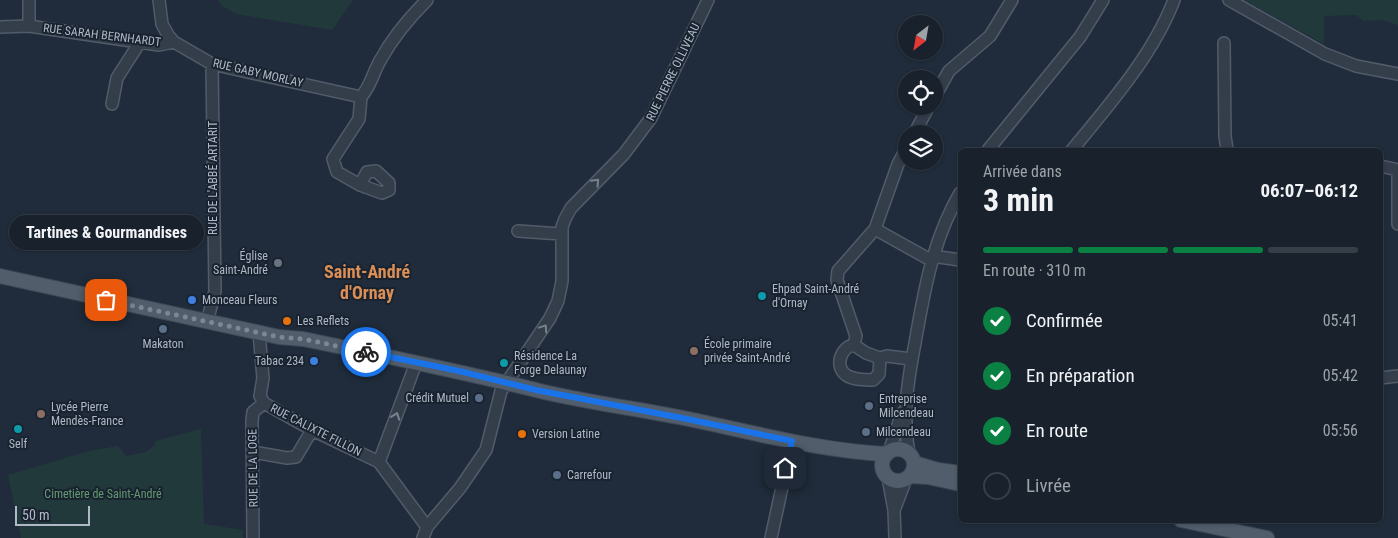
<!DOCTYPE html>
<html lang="fr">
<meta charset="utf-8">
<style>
:root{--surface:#18212c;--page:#212934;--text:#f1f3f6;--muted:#9fa3a9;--line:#363e48;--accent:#0b8043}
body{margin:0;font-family:"Roboto Condensed",sans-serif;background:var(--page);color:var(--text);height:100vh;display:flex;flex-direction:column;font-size:19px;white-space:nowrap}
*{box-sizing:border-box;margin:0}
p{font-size:16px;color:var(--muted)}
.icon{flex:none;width:28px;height:28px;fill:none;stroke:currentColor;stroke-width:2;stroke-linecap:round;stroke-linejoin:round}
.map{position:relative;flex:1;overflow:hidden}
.side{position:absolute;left:958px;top:148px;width:425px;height:375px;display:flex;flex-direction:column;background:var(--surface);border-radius:8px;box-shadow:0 1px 4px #0004,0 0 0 1px var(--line)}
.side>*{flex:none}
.needle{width:32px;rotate:211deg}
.controls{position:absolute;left:898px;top:15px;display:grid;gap:10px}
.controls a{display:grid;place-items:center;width:45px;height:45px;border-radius:50%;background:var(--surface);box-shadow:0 1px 4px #0004,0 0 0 1px var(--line);font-size:25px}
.scale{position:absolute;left:15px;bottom:12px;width:75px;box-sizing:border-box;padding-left:5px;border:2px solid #aeb8c7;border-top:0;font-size:14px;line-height:18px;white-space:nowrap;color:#aeb8c7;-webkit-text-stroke:4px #192330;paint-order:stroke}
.pin{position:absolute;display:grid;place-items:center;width:42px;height:42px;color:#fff;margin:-21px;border-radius:10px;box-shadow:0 2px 8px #0006}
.courier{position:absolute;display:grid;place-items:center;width:50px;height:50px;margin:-25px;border:4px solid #1a73e8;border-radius:50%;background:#fff;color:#222;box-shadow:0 1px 6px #0007}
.bubble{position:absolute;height:35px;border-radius:18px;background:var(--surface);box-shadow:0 1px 4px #0004,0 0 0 1px var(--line);font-size:16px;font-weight:700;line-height:35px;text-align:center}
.summary em{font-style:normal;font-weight:700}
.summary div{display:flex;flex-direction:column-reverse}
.summary{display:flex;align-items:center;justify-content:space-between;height:85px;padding:0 25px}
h1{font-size:32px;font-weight:700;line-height:38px}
.bar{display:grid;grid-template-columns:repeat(4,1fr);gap:8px 5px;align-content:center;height:60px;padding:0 25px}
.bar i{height:6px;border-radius:4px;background:var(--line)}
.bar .on{background:var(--accent)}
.bar p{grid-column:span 4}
ol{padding:0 25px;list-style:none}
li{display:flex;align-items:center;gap:15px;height:55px}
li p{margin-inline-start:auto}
li .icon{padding:5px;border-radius:50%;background:var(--accent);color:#fff;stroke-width:4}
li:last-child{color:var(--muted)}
li i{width:28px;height:28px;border:2px solid var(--line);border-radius:50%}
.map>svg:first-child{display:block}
.green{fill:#22393c}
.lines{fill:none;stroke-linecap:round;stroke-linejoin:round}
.minor-casing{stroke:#515b69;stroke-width:14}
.major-casing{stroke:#3d4754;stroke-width:16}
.minor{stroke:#343e4b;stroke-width:11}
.major{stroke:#515d6b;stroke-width:14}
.oneway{stroke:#77818f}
.done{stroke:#7c8796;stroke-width:5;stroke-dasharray:0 9}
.route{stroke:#1a73e8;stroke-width:6}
.worship-dot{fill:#6b7280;stroke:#192330;stroke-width:2}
.culture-dot{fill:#0f9aa8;stroke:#192330;stroke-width:2}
.shop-dot{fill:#3f7fe0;stroke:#192330;stroke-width:2}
.food-dot{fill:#e8710a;stroke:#192330;stroke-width:2}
.service-dot{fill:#5c6f8a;stroke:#192330;stroke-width:2}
.education-dot{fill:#8d6e63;stroke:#192330;stroke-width:2}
.labels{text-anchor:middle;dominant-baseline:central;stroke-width:4;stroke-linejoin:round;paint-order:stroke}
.street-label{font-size:12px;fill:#aeb8c7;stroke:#192330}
.poi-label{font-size:12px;fill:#aeb8c7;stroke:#192330;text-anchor:start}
.park-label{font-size:12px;fill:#649a70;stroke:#192330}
.district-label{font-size:18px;font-weight:bold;fill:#db8e56;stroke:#192330}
</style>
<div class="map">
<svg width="1398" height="538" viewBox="0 0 1398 538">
<rect width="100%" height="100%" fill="#202c3b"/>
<path class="green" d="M218,0H353L332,30L236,14L222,6Z
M1244,0H1398V25L1383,20L1364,21L1356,15L1324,16V44Z
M201,429L204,524L243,530V538H21L8,475L89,451L118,446L126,456L146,452L155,445V441Z"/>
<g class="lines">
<g class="minor-casing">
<path id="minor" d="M159,0L162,24L168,35L174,42L212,64L361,97
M1229,0L1325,54L1356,66L1398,74
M29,26V0
M0,27L29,26L159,45L174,42
M1224,43L1225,136L1227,150
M361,97C371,86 373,72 381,59C393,37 409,18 427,0
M934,98L949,71L990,36L1012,0
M112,104L117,78L140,42
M914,134L929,106
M988,150L1080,37L1103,0
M1072,150C1109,105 1153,55 1174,0
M1380,166L1398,170
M1398,174V224
M360,185L367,172L376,171L389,183V190L382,193L360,185L337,172L333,159L359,119L361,97
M875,229L927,258L939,257L960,260
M518,231L561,234
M207,322L215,291L212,64
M259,333L263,378L260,396L264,403L312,430L379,462L427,527
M854,345L856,336L837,280L838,271L875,229L898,164L906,149
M854,345L866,353L880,358L879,374L873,380C865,380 853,380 846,375C834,366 841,347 854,345Z
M880,358L887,356L911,359
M1380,378L1398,376
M253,452L287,458L296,457L312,430
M889,452L902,413
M909,453C902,415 908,380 915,343C924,291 933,239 960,193
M379,462L416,363
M888,478L894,510L895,538
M895,508L906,479
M253,538L252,421L253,412L264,403
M423,538L427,527L460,488L486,450L501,391L550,318L558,301L562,281V227L565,219L571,208L624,154L651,118L708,0
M771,538L792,441"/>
</g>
<g class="major-casing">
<path id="major" d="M0,276L279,337L303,339C381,355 459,371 536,390C588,403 641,409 693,420C756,433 821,451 887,454
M882 465a16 16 0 1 1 32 0a16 16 0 1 1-32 0Z
M914,463L938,470L960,473
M910,476L928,477L960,484
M1181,520L1267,538"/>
</g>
<use href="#minor" class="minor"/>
<use href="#major" class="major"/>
</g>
<defs><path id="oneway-chevron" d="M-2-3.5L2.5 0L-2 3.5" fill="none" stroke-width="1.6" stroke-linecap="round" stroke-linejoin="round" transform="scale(1.25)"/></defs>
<g class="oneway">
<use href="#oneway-chevron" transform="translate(596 182) rotate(-47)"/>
<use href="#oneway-chevron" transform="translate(544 328) rotate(-56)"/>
<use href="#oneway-chevron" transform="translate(396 416) rotate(-70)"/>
</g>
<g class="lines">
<path class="done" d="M106,300L279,337L303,339L366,352"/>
<path class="route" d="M366,352L459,371L536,390L687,419L792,441L785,468"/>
</g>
<circle class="worship-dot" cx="278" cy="263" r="5"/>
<g class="culture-dot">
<circle cx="762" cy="296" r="5"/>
<circle cx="504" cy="363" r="5"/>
<circle cx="18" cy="429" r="5"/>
</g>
<g class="shop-dot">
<circle cx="192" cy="300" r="5"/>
<circle cx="314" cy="361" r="5"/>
</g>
<g class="food-dot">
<circle cx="287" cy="321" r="5"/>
<circle cx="522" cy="434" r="5"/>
</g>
<g class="service-dot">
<circle cx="163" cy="329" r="5"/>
<circle cx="479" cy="398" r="5"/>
<circle cx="869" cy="406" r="5"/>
<circle cx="866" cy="432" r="5"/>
<circle cx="557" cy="475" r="5"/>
</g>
<g class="education-dot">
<circle cx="694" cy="351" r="5"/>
<circle cx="41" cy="414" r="5"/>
</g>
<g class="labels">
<g class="street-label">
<text transform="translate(102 35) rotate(7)">RUE SARAH BERNHARDT</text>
<text transform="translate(673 72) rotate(-64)">RUE PIERRE OLLIVEAU</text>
<text transform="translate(258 73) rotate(13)">RUE GABY MORLAY</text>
<text transform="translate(213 178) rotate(-90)">RUE DE L'ABBÉ ARTARIT</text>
<text transform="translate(316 430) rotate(27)">RUE CALIXTE FILLON</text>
<text transform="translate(253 468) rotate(-91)">RUE DE LA LOGE</text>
</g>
<g class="poi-label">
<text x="268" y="256" text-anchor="end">Église<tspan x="268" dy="14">Saint-André</tspan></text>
<text x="772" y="289">Ehpad Saint-André<tspan x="772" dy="14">d'Ornay</tspan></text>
<text x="202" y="300">Monceau Fleurs</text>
<text x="297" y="321">Les Reflets</text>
<text x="163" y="344" text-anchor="middle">Makaton</text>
<text x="704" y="344">École primaire<tspan x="704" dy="14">privée Saint-André</tspan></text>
<text x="514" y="356">Résidence La<tspan x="514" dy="14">Forge Delaunay</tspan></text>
<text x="304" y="361" text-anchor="end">Tabac 234</text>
<text x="469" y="398" text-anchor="end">Crédit Mutuel</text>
<text x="879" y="399">Entreprise<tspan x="879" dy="14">Milcendeau</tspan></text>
<text x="51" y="407">Lycée Pierre<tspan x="51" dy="14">Mendès-France</tspan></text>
<text x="876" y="432">Milcendeau</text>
<text x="532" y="434">Version Latine</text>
<text x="18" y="444" text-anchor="middle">Self</text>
<text x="567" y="475">Carrefour</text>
</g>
<g class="park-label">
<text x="103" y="494">Cimetière de Saint-André</text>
</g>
<g class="district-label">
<text x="367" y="271">Saint-André<tspan x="367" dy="21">d'Ornay</tspan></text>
</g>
</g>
</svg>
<div class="controls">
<a><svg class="needle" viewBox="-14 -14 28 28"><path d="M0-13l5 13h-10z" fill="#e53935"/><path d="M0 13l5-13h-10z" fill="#9fa3a9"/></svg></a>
<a><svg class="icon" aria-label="locate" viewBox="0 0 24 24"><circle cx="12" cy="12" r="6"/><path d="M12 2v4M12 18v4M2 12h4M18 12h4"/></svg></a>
<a><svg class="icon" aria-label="layers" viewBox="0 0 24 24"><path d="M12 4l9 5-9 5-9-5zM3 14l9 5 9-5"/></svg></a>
</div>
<div class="scale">50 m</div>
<div class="pin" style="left:106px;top:300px;background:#ea580c"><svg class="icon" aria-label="bag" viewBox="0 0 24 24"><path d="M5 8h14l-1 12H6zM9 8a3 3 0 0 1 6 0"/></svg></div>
<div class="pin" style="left:785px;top:468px;background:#1f2937"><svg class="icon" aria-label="home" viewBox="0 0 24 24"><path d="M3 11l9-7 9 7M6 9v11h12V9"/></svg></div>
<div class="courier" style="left:366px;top:352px"><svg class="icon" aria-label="bike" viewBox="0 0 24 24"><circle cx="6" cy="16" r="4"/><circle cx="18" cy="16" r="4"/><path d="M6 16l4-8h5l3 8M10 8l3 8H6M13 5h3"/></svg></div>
<div class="bubble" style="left:9px;top:215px;width:195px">Tartines &amp; Gourmandises</div>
<section class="side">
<div class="summary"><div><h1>3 min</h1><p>Arrivée dans</p></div><em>06:07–06:12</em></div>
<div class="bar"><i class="on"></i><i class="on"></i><i class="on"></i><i></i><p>En route · 310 m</p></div>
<ol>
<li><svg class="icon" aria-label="check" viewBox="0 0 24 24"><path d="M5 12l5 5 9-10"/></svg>Confirmée<p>05:41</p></li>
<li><svg class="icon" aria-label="check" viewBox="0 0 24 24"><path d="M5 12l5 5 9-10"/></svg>En préparation<p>05:42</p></li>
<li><svg class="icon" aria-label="check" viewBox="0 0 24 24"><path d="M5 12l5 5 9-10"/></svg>En route<p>05:56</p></li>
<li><i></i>Livrée</li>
</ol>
</section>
</div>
